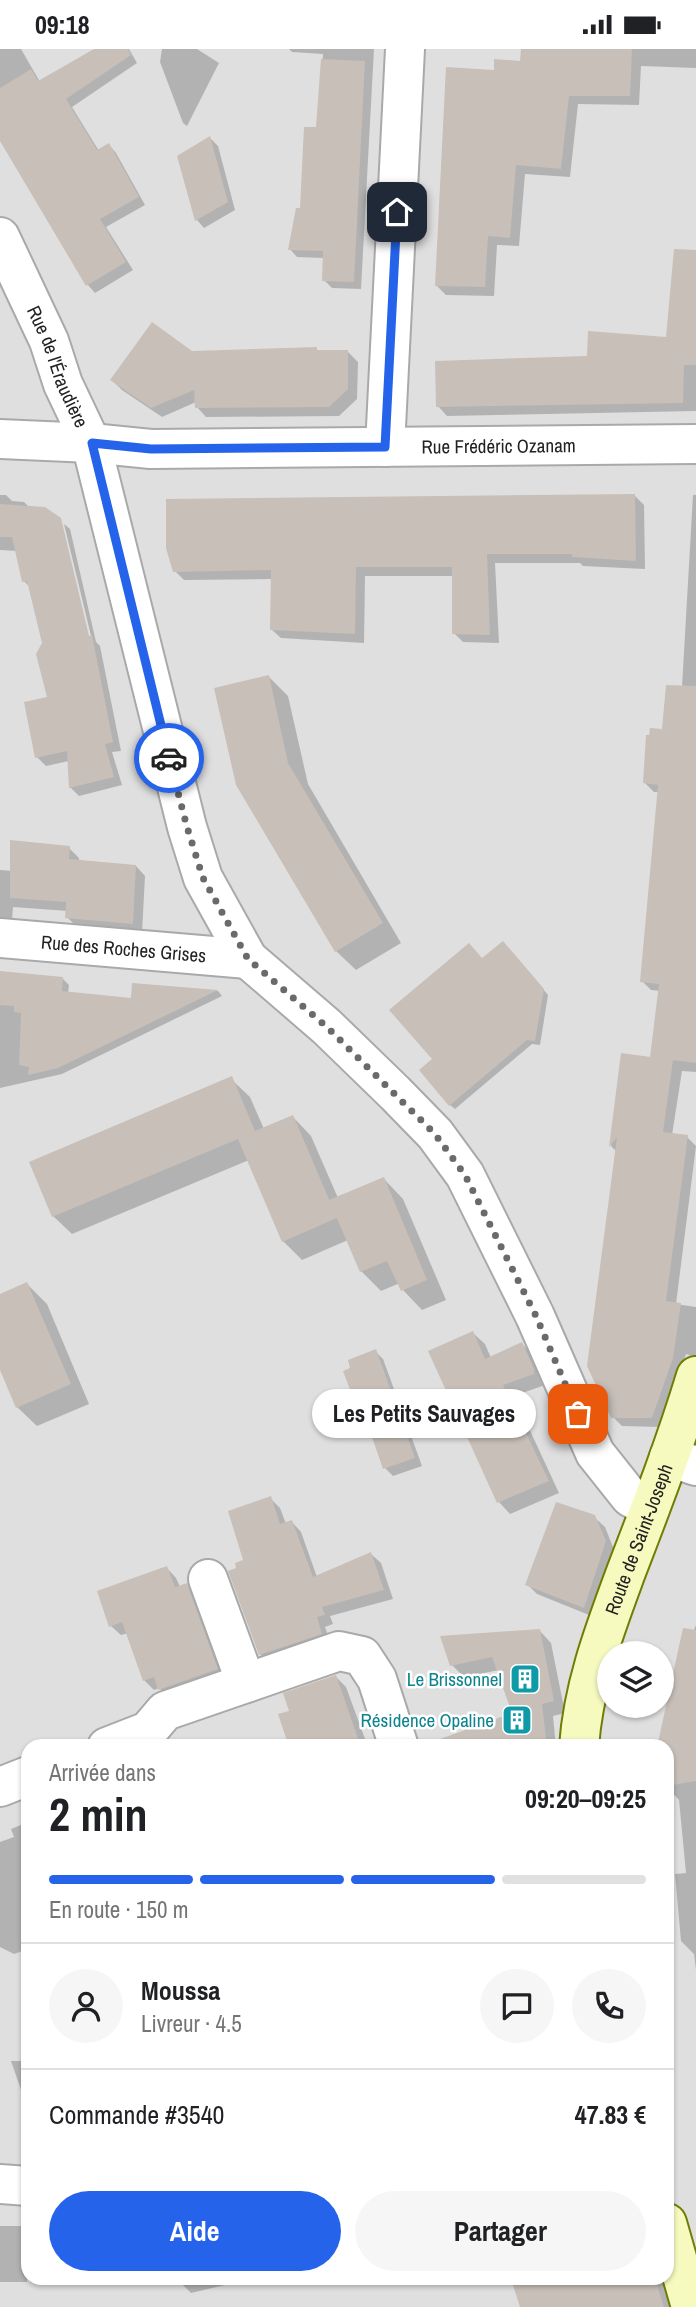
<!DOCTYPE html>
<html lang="fr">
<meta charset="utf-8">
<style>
:root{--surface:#fff;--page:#f6f6f6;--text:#202124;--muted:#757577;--line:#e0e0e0;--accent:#2563eb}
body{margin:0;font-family:"Archivo Narrow",sans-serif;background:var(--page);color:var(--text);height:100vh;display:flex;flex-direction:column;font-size:26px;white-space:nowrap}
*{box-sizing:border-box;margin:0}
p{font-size:23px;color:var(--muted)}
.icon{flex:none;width:38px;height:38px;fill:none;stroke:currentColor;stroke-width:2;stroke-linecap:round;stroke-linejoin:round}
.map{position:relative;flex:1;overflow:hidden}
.details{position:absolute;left:21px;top:1690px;width:653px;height:546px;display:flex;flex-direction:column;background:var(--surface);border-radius:21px;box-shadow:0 2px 5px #0004}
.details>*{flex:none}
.controls{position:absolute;left:597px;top:1592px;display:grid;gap:14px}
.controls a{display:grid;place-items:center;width:77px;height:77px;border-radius:50%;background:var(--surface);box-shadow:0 2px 5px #0004;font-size:35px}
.pin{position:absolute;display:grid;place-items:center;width:60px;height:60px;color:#fff;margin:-30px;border-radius:14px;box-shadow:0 4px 10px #0006}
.courier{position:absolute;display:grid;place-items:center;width:70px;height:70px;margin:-35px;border:5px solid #2563eb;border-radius:50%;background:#fff;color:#222;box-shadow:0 2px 9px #0007}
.bubble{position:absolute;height:49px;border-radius:24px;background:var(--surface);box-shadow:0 2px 5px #0004;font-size:23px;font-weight:700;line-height:49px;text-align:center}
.summary em{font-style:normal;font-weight:700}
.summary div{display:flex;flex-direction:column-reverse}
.summary{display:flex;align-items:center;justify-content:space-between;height:119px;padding:0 28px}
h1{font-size:46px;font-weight:700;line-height:52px}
.bar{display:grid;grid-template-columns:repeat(4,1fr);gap:10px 7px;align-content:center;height:84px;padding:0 28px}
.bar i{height:9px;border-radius:5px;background:var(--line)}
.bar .on{background:var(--accent)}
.bar p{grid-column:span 4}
.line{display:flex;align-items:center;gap:18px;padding:0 28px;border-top:2px solid var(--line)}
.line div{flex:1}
.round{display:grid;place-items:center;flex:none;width:74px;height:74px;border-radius:37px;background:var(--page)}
.cta{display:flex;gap:14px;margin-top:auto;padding:14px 28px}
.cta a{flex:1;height:80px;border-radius:42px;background:var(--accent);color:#fff;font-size:28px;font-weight:700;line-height:80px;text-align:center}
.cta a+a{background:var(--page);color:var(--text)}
.status{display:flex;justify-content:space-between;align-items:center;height:49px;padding:0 35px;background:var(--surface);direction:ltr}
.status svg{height:19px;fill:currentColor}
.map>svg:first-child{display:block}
.residential{fill:#e0dfdf;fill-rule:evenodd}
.shadow{fill:#0003}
.building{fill:#c7bfb8}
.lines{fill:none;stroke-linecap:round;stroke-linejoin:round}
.street-casing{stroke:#a9a9a9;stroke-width:42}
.secondary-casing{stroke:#707d05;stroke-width:42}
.street{stroke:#fff;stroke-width:38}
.secondary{stroke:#f7fabf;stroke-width:38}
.done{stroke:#6b6a68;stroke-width:7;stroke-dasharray:0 12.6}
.route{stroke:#2563eb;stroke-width:9}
.labels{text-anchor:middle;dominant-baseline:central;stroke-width:5;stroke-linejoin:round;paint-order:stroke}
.street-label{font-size:19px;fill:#222;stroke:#fff}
.culture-label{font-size:19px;fill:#0d838f;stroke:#fff;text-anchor:end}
</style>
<div class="status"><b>09:18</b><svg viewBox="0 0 49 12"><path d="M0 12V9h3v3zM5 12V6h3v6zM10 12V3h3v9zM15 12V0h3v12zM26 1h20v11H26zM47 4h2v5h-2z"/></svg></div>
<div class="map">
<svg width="696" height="2258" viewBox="0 0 696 2258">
<rect width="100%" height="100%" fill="#f2efe9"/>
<path class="residential" d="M0,0H696V2258H0ZM609,1605H662V1657H609ZM28,1698H667V2230H28Z"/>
<path class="shadow" d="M0,0H21L40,33L98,0H129L137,14L72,58L99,102L109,96L116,104L145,156L106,178L133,221L95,244L88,236L0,89Z
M162,0H197L219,14L187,77L183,74L160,13Z
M289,0H374L361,240L332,239L324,231L325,209L297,208L290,200L301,161L318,80L323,5L292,3Z
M523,0H696V19L641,17L639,56L578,55L570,128L525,125L519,197L497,196L494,247L446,246L436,236L496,23L522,14Z
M210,89L218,97L235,161L204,179L197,171L179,108Z
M696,248V362L447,367L438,357L589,309L668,290Z
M316,300L320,303H348L358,313L357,350L339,367L206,368L197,358L196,353L162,368L122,341L112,331Z
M0,446H6L12,452L24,453L30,459L89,596L93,595L64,475L70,480L96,593L100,597L121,702L112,703L122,736L79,747L70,738L69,712L46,717L37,708L49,650L44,594L31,539L24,532L17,502L0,501Z
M634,446L644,456L645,520L583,517L580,514H495L499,594L463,593L454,584L453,527H365L364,594L281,589L271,580L272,530L184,531L175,522Z
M693,446H696V1023L682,1022L672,1086L687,1088L696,1097L676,1255L696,1258V1308L686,1305L661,1378L622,1377L613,1368L617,1103L611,1097L623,1006L652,1010L660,942L651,941L642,932L660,743H654L645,734L682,638Z
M268,627L288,647L308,735L401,894L356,921L336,902L238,735Z
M69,799L79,809V813L136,817L145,827L142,884L77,878L67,868L68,862L13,858L12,872H0V821L12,822Z
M508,899L548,946L540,996L532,995L455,1060L450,1056L434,1010L482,911Z
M0,924L63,930L69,936L68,944L133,951V936L218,942L222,947L62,1025L0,1039Z
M231,1030L250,1048L264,1080L293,1068L311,1087L338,1149L384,1130L403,1150L446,1251L422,1261L403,1241L400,1234L381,1242L361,1222L348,1191L302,1211L283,1192L249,1111L72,1185L53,1167Z
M27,1235L47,1255L89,1355L37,1377L17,1358L0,1317V1246Z
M473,1284L485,1295L491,1309L522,1295L534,1307L545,1336L514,1347L559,1444L510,1465L499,1453Z
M375,1302L383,1310L422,1417L393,1427L385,1419L375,1391L368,1385Z
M270,1449L280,1459L286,1475L292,1473L301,1483L317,1528L371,1505L381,1514L393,1550L330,1567L333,1575L325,1578L331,1594L270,1614L260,1605L238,1520L245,1512Z
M594,1468L605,1478L615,1503L594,1568L537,1545L527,1535Z
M167,1519L176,1529L180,1538L187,1536L196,1546L226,1630L170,1650L159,1639L154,1641L144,1631L128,1584L121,1586L111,1577Z
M696,1576V1921L694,1905L681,1892L675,1825L686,1824L679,1751L667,1738V1698L673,1632Z
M539,1581L551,1594L565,1664L553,1667L556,1698H463L514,1665L499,1621L464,1628L452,1616Z
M336,1628L346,1638L368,1698H291V1663Z
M28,1773V1900L14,1905L0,1898V1793L14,1788L11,1780Z
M11,2012H28V2062V2061Z
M0,2177H28L27,2233H0Z
M177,2230H224L225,2236L191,2244Z
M513,2230H665L674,2258H521Z"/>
<path class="building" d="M94,0H128L131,6L66,50L97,101L109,94L139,148L100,170L126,213L86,237L0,92V39L31,20L38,32Z
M521,0H632L630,47H569L561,120L516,116L510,189L488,187L485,238L435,237L446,18L494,21V10L520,12Z
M321,10L365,12L354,233L322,232L323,202L288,201L296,159H300L304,78H316Z
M210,87L228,153L195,172L177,107Z
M674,200L696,201V316H684L683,354L436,358L435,312L587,307L588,282L666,288Z
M152,273L192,302L317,298V301H348V340L329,358L195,359L194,341L151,359L110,331Z
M635,445L636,512L572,508V505H487L490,586L452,585V518H356L355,585L270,581L271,521L173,523L166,499V450Z
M0,455L45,458L61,469L89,587L92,586L113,693L105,695L114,728L69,739L67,702L35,709L24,653L47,648L36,605L42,594L27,532L22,533L12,488H0Z
M269,626L288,714L383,874L335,903L236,736L214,639Z
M666,636L696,637V1014L650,1008L659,935L640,933L658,736L643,734L646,686H649L650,679L662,680Z
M10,791L70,797L69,810L136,816L133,875L65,869L66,853L10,849Z
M503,892L544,940L535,992L527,991L449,1057L419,1021L432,1010L389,961L469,894L482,909Z
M0,922L63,928L62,942L131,949L132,934L218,941L58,1019L28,1026L29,1018L19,1016L21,964L14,963V957L0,956Z
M621,1004L673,1011L663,1083L688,1086L666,1252L681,1254L673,1309L652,1369H611L587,1317L617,1088L609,1098Z
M232,1027L255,1082L293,1066L337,1169L282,1193L238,1090L52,1168L29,1113Z
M384,1128L427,1231L401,1242L387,1212L360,1223L329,1151Z
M27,1233L71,1335L16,1359L0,1321V1245Z
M473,1282L485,1310L522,1293L534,1320V1325L503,1336L549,1432L497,1454L428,1302Z
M376,1300L415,1409L383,1420L371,1385L367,1386L343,1322L350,1319L348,1311Z
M271,1447L280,1475L292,1471L313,1528L371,1503L384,1541L322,1558L325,1566L317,1568L322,1585L259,1606L228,1522L236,1519L235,1514L243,1511L228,1462Z
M556,1453L595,1466L606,1492L584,1559L525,1536Z
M167,1517L175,1538L187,1534L218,1620L158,1641L154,1628L143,1632L122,1573L109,1578L97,1542Z
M683,1579L696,1581V1732L667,1737V1698H657Z
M540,1580L554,1652L542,1655L547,1698H430L429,1694L512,1664L492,1608L450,1617L440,1587Z
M336,1626L361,1698H289L278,1665L289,1662L283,1644Z
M511,2230H655L664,2258H520Z"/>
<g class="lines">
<g class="street-casing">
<g id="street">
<path id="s1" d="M0,188L49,292L63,335L91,394L187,778L203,829L248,910L327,978L395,1044L435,1085L465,1126L535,1267L595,1404L630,1448L650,1459"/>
<path id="s2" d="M0,390L91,394L151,400L696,395"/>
<path d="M385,398L405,0"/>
<path id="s3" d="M0,889L248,910"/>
<path d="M669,1408L696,1417"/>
<path d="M208,1530L246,1634"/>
<path d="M107,1698L148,1682L165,1662L339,1602L362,1607L377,1630L399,1698"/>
<path d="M0,1738L28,1727"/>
<path d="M0,2135L28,2137"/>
</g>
</g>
<g class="secondary-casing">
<g id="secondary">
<path id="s4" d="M579,1698C583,1637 605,1580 626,1523C651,1458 676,1393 696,1327"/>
<path d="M667,2174L691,2258"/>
</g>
</g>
<use href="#street" class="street"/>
<use href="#secondary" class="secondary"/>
</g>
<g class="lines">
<path class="done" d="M169,709L187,778L203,829L248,910L327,978L435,1085L465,1126L536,1267L578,1365"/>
<path class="route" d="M169,709L92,394L151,400L385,398L397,163"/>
</g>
<defs>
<g id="building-square" transform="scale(1.575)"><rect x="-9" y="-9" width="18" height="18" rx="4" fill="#0f9aa8" stroke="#fff"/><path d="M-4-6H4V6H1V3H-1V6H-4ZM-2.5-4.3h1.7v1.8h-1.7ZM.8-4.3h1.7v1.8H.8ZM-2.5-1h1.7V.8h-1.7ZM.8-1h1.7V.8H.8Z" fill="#fff"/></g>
</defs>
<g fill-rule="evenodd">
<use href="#building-square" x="525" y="1630"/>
<use href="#building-square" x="517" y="1671"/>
</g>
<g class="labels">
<g class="street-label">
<text stroke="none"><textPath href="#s1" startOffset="142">Rue de l'Éraudière</textPath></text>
<text stroke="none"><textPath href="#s2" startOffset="499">Rue Frédéric Ozanam</textPath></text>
<text stroke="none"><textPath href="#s3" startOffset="124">Rue des Roches Grises</textPath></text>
<text stroke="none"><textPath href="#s4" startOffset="217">Route de Saint-Joseph</textPath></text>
</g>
<g class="culture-label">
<text x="502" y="1630">Le Brissonnel</text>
<text x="494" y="1671">Résidence Opaline</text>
</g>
</g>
</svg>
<div class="controls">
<a><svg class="icon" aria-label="layers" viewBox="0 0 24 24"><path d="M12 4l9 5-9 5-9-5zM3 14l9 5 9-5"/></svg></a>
</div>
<div class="pin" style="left:578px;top:1365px;background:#ea580c"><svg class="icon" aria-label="bag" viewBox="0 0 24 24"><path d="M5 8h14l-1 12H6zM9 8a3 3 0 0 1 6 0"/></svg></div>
<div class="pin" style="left:397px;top:163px;background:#1f2937"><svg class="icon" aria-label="home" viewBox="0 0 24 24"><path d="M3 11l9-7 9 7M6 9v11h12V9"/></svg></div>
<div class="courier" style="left:169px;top:709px"><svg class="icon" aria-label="car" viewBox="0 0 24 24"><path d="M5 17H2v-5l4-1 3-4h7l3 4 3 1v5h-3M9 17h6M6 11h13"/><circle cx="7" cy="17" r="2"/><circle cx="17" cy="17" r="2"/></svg></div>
<div class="bubble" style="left:312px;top:1340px;width:224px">Les Petits Sauvages</div>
<section class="details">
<div class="summary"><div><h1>2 min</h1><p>Arrivée dans</p></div><em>09:20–09:25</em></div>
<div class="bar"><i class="on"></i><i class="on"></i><i class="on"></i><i></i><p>En route · 150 m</p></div>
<div class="line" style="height:126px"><a class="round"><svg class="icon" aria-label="person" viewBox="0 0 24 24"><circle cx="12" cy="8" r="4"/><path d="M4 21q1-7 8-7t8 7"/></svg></a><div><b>Moussa</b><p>Livreur · 4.5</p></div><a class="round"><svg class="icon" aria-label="chat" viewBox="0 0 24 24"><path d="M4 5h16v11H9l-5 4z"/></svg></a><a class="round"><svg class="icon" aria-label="phone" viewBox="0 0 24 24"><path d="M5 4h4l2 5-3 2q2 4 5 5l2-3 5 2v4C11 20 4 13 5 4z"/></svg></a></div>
<div class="line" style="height:91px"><div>Commande #3540</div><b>47.83 €</b></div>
<div class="cta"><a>Aide</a><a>Partager</a></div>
</section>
</div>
